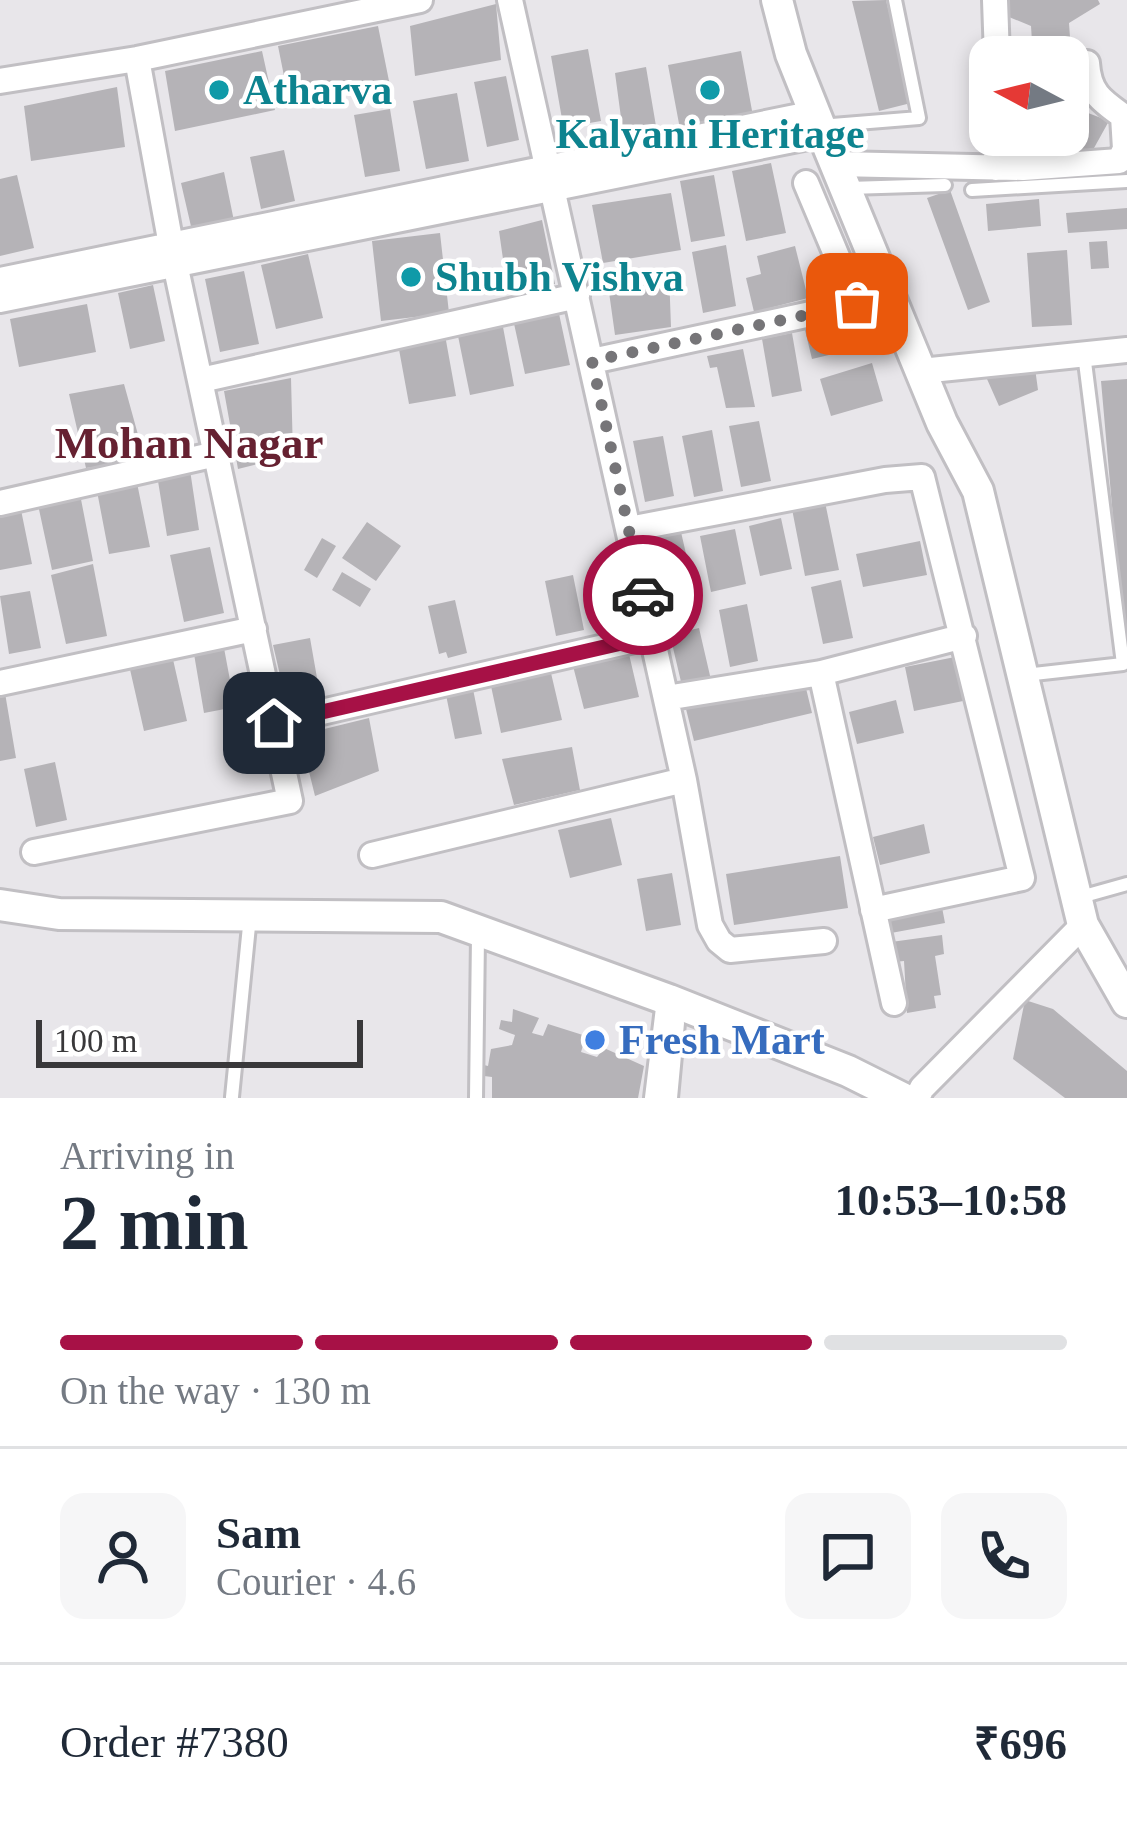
<!DOCTYPE html>
<meta charset="utf-8">
<style>
:root{--surface:#fff;--page:#f6f6f7;--text:#1f2937;--muted:#747a83;--line:#e0e1e3;--accent:#a71146}
body{margin:0;font-family:Georgia,serif;background:var(--page);color:var(--text);height:100vh;display:flex;flex-direction:column;font-size:45px;white-space:nowrap}
*{box-sizing:border-box;margin:0}
p{font-size:39px;color:var(--muted)}
.icon{flex:none;width:66px;height:66px;fill:none;stroke:currentColor;stroke-width:2;stroke-linecap:round;stroke-linejoin:round}
.map{position:relative;height:1098px;overflow:hidden}
.sheet{display:flex;flex-direction:column;background:var(--surface);flex:1}
.sheet>*{flex:none}
.needle{width:78px;rotate:277deg}
.controls{position:absolute;left:969px;top:36px;display:grid;gap:24px}
.controls a{display:grid;place-items:center;width:120px;height:120px;border-radius:24px;background:var(--surface);box-shadow:0 6px 18px #0003;font-size:60px}
.scale{position:absolute;left:36px;bottom:30px;width:327px;box-sizing:border-box;padding-left:12px;border:6px solid #39383a;border-top:0;font-size:33px;line-height:42px;white-space:nowrap;color:#39383a;-webkit-text-stroke:9px #fff;paint-order:stroke}
.pin{position:absolute;display:grid;place-items:center;width:102px;height:102px;color:#fff;margin:-51px;border-radius:24px;box-shadow:0 6px 18px #0006}
.courier{position:absolute;display:grid;place-items:center;width:120px;height:120px;margin:-60px;border:9px solid #a71146;border-radius:50%;background:#fff;color:#222;box-shadow:0 3px 15px #0007}
.overview em{font-style:normal;font-weight:600}
.overview div{display:flex;flex-direction:column-reverse}
.overview{display:flex;align-items:center;justify-content:space-between;height:204px;padding:0 60px}
h1{font-size:78px;font-weight:600;line-height:90px}
.bar{display:grid;grid-template-columns:repeat(4,1fr);gap:18px 12px;align-content:center;height:144px;padding:0 60px}
.bar i{height:15px;border-radius:9px;background:var(--line)}
.bar .current{background:var(--accent)}
.bar p{grid-column:span 4}
.line{display:flex;align-items:center;gap:30px;padding:0 60px;border-top:3px solid var(--line)}
.line div{flex:1}
.round{display:grid;place-items:center;flex:none;width:126px;height:126px;border-radius:24px;background:var(--page)}
.map>svg:first-child{display:block}
.building{fill:#b5b3b7}
.lines{fill:none;stroke-linecap:round;stroke-linejoin:round}
.service-casing{stroke:#c1bfc3;stroke-width:18}
.minor-casing{stroke:#c1bfc3;stroke-width:30}
.tertiary-casing{stroke:#c1bfc3;stroke-width:36}
.service{stroke:#fff;stroke-width:12}
.minor{stroke:#fff;stroke-width:24}
.tertiary{stroke:#fff;stroke-width:30}
.done{stroke:#767578;stroke-width:12;stroke-dasharray:0 21.6}
.route{stroke:#a71146;stroke-width:15}
.culture-dot{fill:#0f9aa8;stroke:#fff;stroke-width:4.5}
.shop-dot{fill:#3f7fe0;stroke:#fff;stroke-width:4.5}
.labels{text-anchor:middle;dominant-baseline:central;stroke-width:9;stroke-linejoin:round;paint-order:stroke}
.culture-label{font-size:42px;font-weight:bold;fill:#0d838f;stroke:#fff;text-anchor:start}
.shop-label{font-size:42px;font-weight:bold;fill:#366cbe;stroke:#fff;text-anchor:start}
.neighbourhood-label{font-size:45px;font-weight:bold;fill:#662131;stroke:#fff}
</style>
<div class="map">
<svg width="1127" height="1098" viewBox="0 0 1127 1098">
<rect width="100%" height="100%" fill="#e8e6ea"/>
<path class="building" d="M886,0L911,103L879,111L852,1Z
M1003,0H1098L1100,4L1069,23L1075,108L1109,121L1089,157L1054,135H1068V57H1033L1031,26L997,12Z
M496,4L501,60L415,76L410,26Z
M378,26L389,81L289,101L278,46Z
M588,49L601,121L572,126L562,119L551,56Z
M262,51L275,110L175,131L165,71Z
M741,51L753,116L680,129L668,65Z
M646,67L657,132L624,140L615,73Z
M506,76L519,140L487,147L474,82Z
M117,87L125,147L31,161L24,106Z
M457,93L469,161L426,169L413,101Z
M390,109L400,171L365,177L354,115Z
M1005,135H1047L1022,160Z
M284,150L295,201L261,209L250,157Z
M771,163L786,233L746,241L732,171Z
M224,172L235,226L193,235L181,183Z
M17,175L34,248L0,256V179Z
M714,175L725,236L691,242L680,181Z
M950,190L990,302L968,310L927,198Z
M671,193L681,250L603,263L592,205Z
M1039,199L1041,226L988,231L986,204Z
M1127,208V229L1068,233L1066,213Z
M542,220L555,284L508,294L499,231Z
M440,233L449,313L381,321L372,241Z
M1107,241L1109,268L1091,269L1089,242Z
M726,245L736,306L703,313L692,252Z
M795,246L808,298L754,312L746,278L761,274L757,256Z
M1067,250L1072,325L1032,327L1027,253Z
M308,254L323,318L276,329L261,265Z
M244,271L259,344L220,352L205,279Z
M669,273L671,327L615,335L608,285Z
M153,285L165,341L130,349L118,293Z
M87,304L96,352L19,367L10,319Z
M558,309L570,365L525,374L513,319Z
M860,317L867,346L812,359L805,330Z
M503,327L514,386L470,395L458,336Z
M792,333L802,391L772,397L762,339Z
M445,335L456,396L409,404L398,344Z
M743,349L755,407L726,408L717,367L710,368L707,356Z
M872,363L883,401L831,416L820,379Z
M1035,368L1038,390L999,406L983,370Z
M291,378L293,455L238,469L224,391Z
M1127,379V642H1124L1101,381Z
M124,384L145,460L86,468L69,394Z
M759,421L771,481L741,487L729,426Z
M712,430L723,491L694,497L682,436Z
M663,436L674,496L645,502L633,441Z
M190,470L199,530L167,536L157,475Z
M136,478L150,547L109,554L96,486Z
M79,489L93,561L52,570L37,500Z
M825,502L839,570L805,576L792,509Z
M20,505L32,564L0,570V509Z
M781,518L792,569L760,576L749,526Z
M367,522L401,546L376,581L342,558Z
M735,529L746,584L711,592L700,536Z
M681,532L695,593L665,600L652,539Z
M322,538L336,546L317,578L304,570Z
M920,541L927,575L863,587L856,554Z
M210,547L224,613L184,622L170,555Z
M93,564L107,636L66,644L51,575Z
M342,572L371,589L360,607L332,590Z
M573,575L584,630L556,636L545,581Z
M841,580L853,638L823,644L811,587Z
M30,591L41,648L9,654L0,596Z
M455,600L467,653L448,658L446,652L439,654L428,606Z
M747,604L758,661L730,667L719,610Z
M699,628L711,680L682,686L670,635Z
M310,638L320,695L287,705L273,645Z
M224,648L235,707L204,713L194,654Z
M629,654L639,697L584,709L573,666Z
M172,655L187,721L144,731L129,665Z
M960,656L968,700L914,711L905,667Z
M551,673L562,720L501,733L491,686Z
M804,680L812,713L694,741L686,709Z
M472,684L482,734L455,739L445,690Z
M0,693H5L16,758L0,761Z
M896,700L904,733L857,744L849,712Z
M369,718L379,771L315,796L300,735Z
M572,747L580,790L514,805L502,759Z
M55,762L67,820L36,827L24,769Z
M611,818L622,865L570,878L558,830Z
M924,824L930,853L880,865L873,837Z
M840,856L848,908L734,925L726,874Z
M672,873L681,925L646,931L637,879Z
M941,902L945,923L891,933L888,911Z
M942,935L944,954L935,956L941,995L934,996L936,1008L907,1013L904,961L894,962L891,942Z
M1025,1000L1053,1009L1127,1071V1098H1065L1013,1059Z
M513,1009L539,1018L532,1033L543,1036L548,1024L586,1036L581,1052L597,1057L604,1048L644,1066L638,1098H492V1077L484,1076V1065L488,1066L491,1049L512,1045L515,1035L499,1029L501,1020L512,1022Z"/>
<g class="lines">
<g class="service-casing">
<path id="service" d="M820,126L919,118L895,0
M849,188L945,185
M972,190L1127,181
M1025,675L1123,664L1084,354
M1077,898L1127,884
M232,1097L250,916
M476,1098L478,936
M671,1098L678,1023"/>
</g>
<g class="minor-casing">
<path id="minor" d="M510,0L684,780L710,925L719,941L730,950L824,941
M995,0L997,57
M0,81L137,59L420,0
M837,164L1023,168L1119,161L1125,149L1123,116C1100,100 1089,92 1087,63
M996,168L997,135
M0,280L815,113
M0,300L823,134
M592,361L857,304L806,183
M921,371L1127,350
M201,380L577,296
M0,503L216,454
M629,529L885,480L922,477L1022,878L873,910
M821,673L894,1003
M0,683L254,629
M666,698L821,673L964,636
M274,723L652,636
M34,852L290,801L171,245L137,59
M372,855L684,780
M657,1098L669,1000
M917,1098L922,1088L1083,925"/>
</g>
<g class="tertiary-casing">
<path id="tertiary" d="M777,0L791,54L823,134L942,423L978,491L1083,925L1127,1002
M0,905L59,914L441,917L669,1000L848,1071L902,1098"/>
</g>
<use href="#service" class="service"/>
<use href="#minor" class="minor"/>
<use href="#tertiary" class="tertiary"/>
</g>
<g class="lines">
<path class="done" d="M643,595L592,361L857,304"/>
<path class="route" d="M274,723L652,636L643,595"/>
</g>
<g class="culture-dot">
<circle cx="219" cy="90" r="12"/>
<circle cx="710" cy="90" r="12"/>
<circle cx="411" cy="277" r="12"/>
</g>
<circle class="shop-dot" cx="595" cy="1040" r="12"/>
<g class="labels">
<g class="culture-label">
<text x="243" y="90">Atharva</text>
<text x="710" y="134" text-anchor="middle">Kalyani Heritage</text>
<text x="435" y="277">Shubh Vishva</text>
</g>
<g class="shop-label">
<text x="619" y="1040">Fresh Mart</text>
</g>
<g class="neighbourhood-label">
<text x="189" y="443">Mohan Nagar</text>
</g>
</g>
</svg>
<div class="controls">
<a><svg class="needle" viewBox="-14 -14 28 28"><path d="M0-13l5 13h-10z" fill="#e53935"/><path d="M0 13l5-13h-10z" fill="#747a83"/></svg></a>
</div>
<div class="scale">100 m</div>
<div class="pin" style="left:857px;top:304px;background:#ea580c"><svg class="icon" aria-label="bag" viewBox="0 0 24 24"><path d="M5 8h14l-1 12H6zM9 8a3 3 0 0 1 6 0"/></svg></div>
<div class="pin" style="left:274px;top:723px;background:#1f2937"><svg class="icon" aria-label="home" viewBox="0 0 24 24"><path d="M3 11l9-7 9 7M6 9v11h12V9"/></svg></div>
<div class="courier" style="left:643px;top:595px"><svg class="icon" aria-label="car" viewBox="0 0 24 24"><path d="M5 17H2v-5l4-1 3-4h7l3 4 3 1v5h-3M9 17h6M6 11h13"/><circle cx="7" cy="17" r="2"/><circle cx="17" cy="17" r="2"/></svg></div>
</div>
<section class="sheet">
<div class="overview"><div><h1>2 min</h1><p>Arriving in</p></div><em>10:53–10:58</em></div>
<div class="bar"><i class="current"></i><i class="current"></i><i class="current"></i><i></i><p>On the way · 130 m</p></div>
<div class="line" style="height:216px"><a class="round"><svg class="icon" aria-label="person" viewBox="0 0 24 24"><circle cx="12" cy="8" r="4"/><path d="M4 21q1-7 8-7t8 7"/></svg></a><div><b>Sam</b><p>Courier · 4.6</p></div><a class="round"><svg class="icon" aria-label="chat" viewBox="0 0 24 24"><path d="M4 5h16v11H9l-5 4z"/></svg></a><a class="round"><svg class="icon" aria-label="phone" viewBox="0 0 24 24"><path d="M5 4h4l2 5-3 2q2 4 5 5l2-3 5 2v4C11 20 4 13 5 4z"/></svg></a></div>
<div class="line" style="height:156px"><div>Order #7380</div><b>₹696</b></div>
</section>
